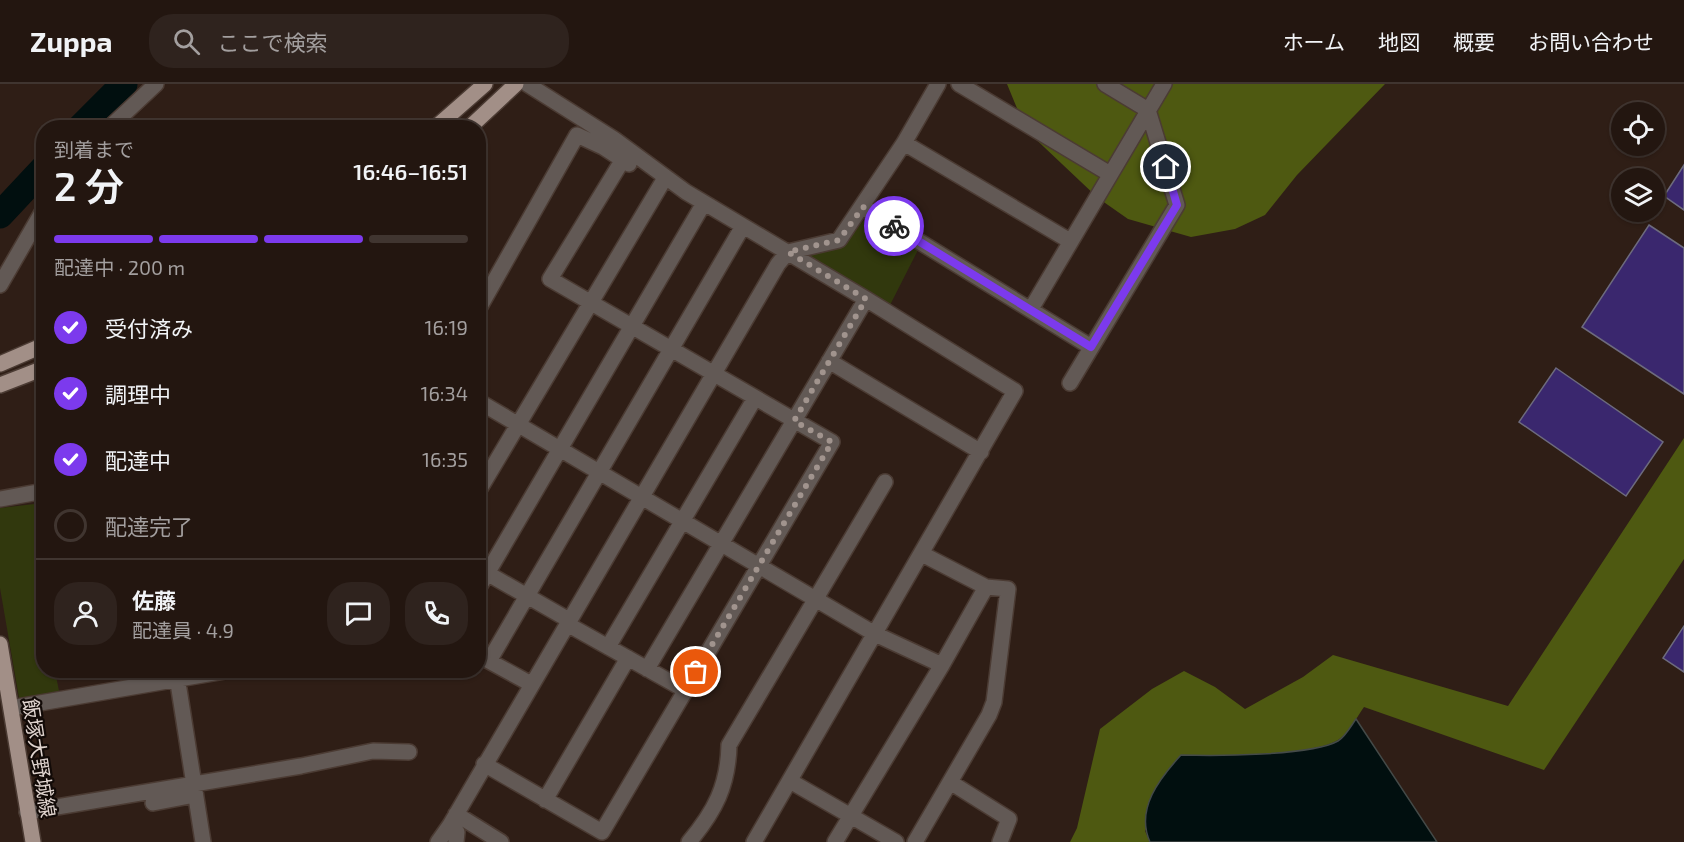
<!DOCTYPE html>
<html lang="ja">
<meta charset="utf-8">
<style>
:root{--surface:#231610;--page:#2f231e;--text:#f1f3f6;--muted:#a39f9f;--line:#403530;--accent:#7c3aed}
body{margin:0;font-family:"Exo 2","Noto Sans JP",sans-serif;background:var(--page);color:var(--text);height:100vh;display:flex;flex-direction:column;font-size:22px;white-space:nowrap}
*{box-sizing:border-box;margin:0}
p{font-size:20px;color:var(--muted)}
.icon{flex:none;width:33px;height:33px;fill:none;stroke:currentColor;stroke-width:2;stroke-linecap:round;stroke-linejoin:round}
.map{position:relative;flex:1;overflow:hidden}
.details{position:absolute;left:36px;top:36px;width:450px;height:558px;display:flex;flex-direction:column;background:var(--surface);border-radius:24px;box-shadow:0 2px 4px #0004,0 0 0 2px var(--line)}
.details>*{flex:none}
.tools{position:absolute;left:1611px;top:18px;display:grid;gap:12px}
.tools a{display:grid;place-items:center;width:54px;height:54px;border-radius:50%;background:var(--surface);box-shadow:0 2px 4px #0004,0 0 0 2px var(--line);font-size:30px}
.pin{position:absolute;display:grid;place-items:center;width:51px;height:51px;color:#fff;margin:-26px;border:3px solid #fff;border-radius:50%;box-shadow:0 2px 6px #0007}
.courier{position:absolute;display:grid;place-items:center;width:60px;height:60px;margin:-30px;border:4px solid #7c3aed;border-radius:50%;background:#fff;color:#222;box-shadow:0 2px 8px #0007}
.head em{font-style:normal;font-weight:600}
.head div{display:flex;flex-direction:column-reverse}
.head{display:flex;align-items:center;justify-content:space-between;height:102px;padding:0 18px}
h1{font-size:39px;font-weight:600;line-height:45px}
.bar{display:grid;grid-template-columns:repeat(4,1fr);gap:9px 6px;align-content:center;height:72px;padding:0 18px}
.bar i{height:8px;border-radius:4px;background:var(--line)}
.bar .active{background:var(--accent)}
.bar p{grid-column:span 4}
.line{display:flex;align-items:center;gap:15px;padding:0 18px;border-top:2px solid var(--line)}
.line div{flex:1}
.round{display:grid;place-items:center;flex:none;width:63px;height:63px;border-radius:24px;background:var(--page)}
ol{padding:0 18px;list-style:none}
li{display:flex;align-items:center;gap:18px;height:66px}
li p{margin-inline-start:auto}
li .icon{padding:6px;border-radius:50%;background:var(--accent);color:#fff;stroke-width:4}
li:last-child{color:var(--muted)}
li i{width:33px;height:33px;border:3px solid var(--line);border-radius:50%}
header{display:flex;align-items:center;gap:36px;box-sizing:border-box;height:84px;padding:0 30px;background:var(--surface);border-bottom:2px solid var(--line)}
header strong{font-size:28px}
nav{display:flex;gap:33px;margin-inline-start:auto;font-size:21px}
.search{width:420px;height:54px;background:var(--page);display:flex;align-items:center;gap:15px;box-sizing:border-box;padding:0 21px;border-radius:24px;color:var(--muted);font-size:22px}
.map>svg:first-child{display:block}
.green{fill:#31380d}
.forest{fill:#4e5911}
.water{fill:#010f0f;stroke:#444a48;stroke-width:1.5}
.lines{fill:none;stroke-linecap:round;stroke-linejoin:round}
.river{stroke:#010f0f;stroke-width:27}
.building{fill:#3a276e;stroke:#6d6b7e;stroke-width:1.5}
.minor-casing{stroke:#4b3b33;stroke-width:18}
.major-casing{stroke:#4b3b33;stroke-width:18}
.minor{stroke:#625955;stroke-width:15}
.major{stroke:#a28f87;stroke-width:15}
.done{stroke:#a1948e;stroke-width:6;stroke-dasharray:0 10.8}
.route{stroke:#7c3aed;stroke-width:8}
.labels{text-anchor:middle;dominant-baseline:central;stroke-width:4.5;stroke-linejoin:round;paint-order:stroke}
.street-label{font-size:20px;fill:#dfd3ce;stroke:#120a07}
</style>
<header>
<strong>Zuppa</strong>
<div class="search"><svg class="icon" aria-label="search" viewBox="0 0 24 24"><circle cx="10" cy="10" r="6"/><path d="M15 15l6 6"/></svg>ここで検索</div>
<nav><a>ホーム</a><a>地図</a><a>概要</a><a>お問い合わせ</a></nav>
</header>
<div class="map">
<svg width="1684" height="758" viewBox="0 0 1684 758">
<rect width="100%" height="100%" fill="#2f1e16"/>
<path class="green" d="M871,135L918,166L889,223L808,174L811,169L846,159L863,137Z
M43,419L44,586L55,587L59,607L19,614L0,504V424Z"/>
<path class="forest" d="M1007,0H1385L1297,91L1265,131L1235,145L1191,153L1128,135L1098,114L1026,46Z
M1684,354V475L1544,686L1364,623C1357,633 1348,650 1338,656C1313,672 1214,672 1181,671L1145,747L1150,758H1070L1077,744L1100,645L1152,605L1184,587L1215,603L1245,625L1303,593L1333,571L1508,622Z"/>
<path class="water" d="M1356,635L1437,758H1150C1135,725 1160,694 1181,671C1215,672 1311,672 1338,657C1345,653 1351,642 1356,635Z"/>
<g class="lines">
<path class="river" d="M80,44L124,0
M0,131L44,84"/>
</g>
<path class="building" d="M1684,81V126L1664,112Z
M1649,141L1684,164V310L1582,243Z
M1556,284L1663,358L1626,412L1519,338Z
M1684,542V588L1663,574Z"/>
<g class="lines">
<g class="minor-casing">
<path id="minor" d="M527,0L614,55L686,108L866,215L1015,307L754,758
M959,0L1110,90
M109,44L156,0
M904,59L1070,157
M863,123L1091,263
M0,201L44,125
M1031,225L1164,0
M478,226L577,51L603,63L629,80
M829,277L981,368
M1070,299L1177,121L1148,26L1105,0
M478,317L875,550L942,581
M478,408L665,94
M0,415L44,407
M478,484L569,536
M478,505L704,119
M567,540L685,606
M608,563L755,314
M478,571L531,600
M489,577L743,142
M647,585L866,215
M176,586L203,758
M11,624L231,586
M484,680L602,748L832,358L550,195L622,77
M790,697L896,758
M950,698L1009,735L1000,758
M545,716L628,574
M153,719L195,711
M27,728L301,682L373,667L409,668
M456,730L501,758
M450,741L457,748L456,758
M438,758L450,741L778,180L788,168L839,156L904,59L938,0
M689,758C715,727 728,702 729,661L885,398
M835,758L942,581L986,503
M915,758L989,631L994,618L1008,505L986,503L922,470"/>
</g>
<g class="major-casing">
<path id="major" d="M435,44L485,0
M469,44L516,0
M0,280L44,261
M0,301L44,284
M0,560L33,758"/>
</g>
<use href="#minor" class="minor"/>
<use href="#major" class="major"/>
</g>
<g class="lines">
<path class="done" d="M696,588L832,358L794,337L866,215L788,168L839,156L863,123L894,142"/>
<path class="route" d="M894,142L1091,263L1177,121L1166,83"/>
</g>
<g class="labels">
<g class="street-label">
<text transform="translate(40 674) rotate(81)">飯塚大野城線</text>
</g>
</g>
</svg>
<div class="tools">
<a><svg class="icon" aria-label="locate" viewBox="0 0 24 24"><circle cx="12" cy="12" r="6"/><path d="M12 2v4M12 18v4M2 12h4M18 12h4"/></svg></a>
<a><svg class="icon" aria-label="layers" viewBox="0 0 24 24"><path d="M12 4l9 5-9 5-9-5zM3 14l9 5 9-5"/></svg></a>
</div>
<div class="pin" style="left:696px;top:588px;background:#ea580c"><svg class="icon" aria-label="bag" viewBox="0 0 24 24"><path d="M5 8h14l-1 12H6zM9 8a3 3 0 0 1 6 0"/></svg></div>
<div class="pin" style="left:1166px;top:83px;background:#1f2937"><svg class="icon" aria-label="home" viewBox="0 0 24 24"><path d="M3 11l9-7 9 7M6 9v11h12V9"/></svg></div>
<div class="courier" style="left:894px;top:142px"><svg class="icon" aria-label="bike" viewBox="0 0 24 24"><circle cx="6" cy="16" r="4"/><circle cx="18" cy="16" r="4"/><path d="M6 16l4-8h5l3 8M10 8l3 8H6M13 5h3"/></svg></div>
<section class="details">
<div class="head"><div><h1>2 分</h1><p>到着まで</p></div><em>16:46–16:51</em></div>
<div class="bar"><i class="active"></i><i class="active"></i><i class="active"></i><i></i><p>配達中 · 200 m</p></div>
<ol>
<li><svg class="icon" aria-label="check" viewBox="0 0 24 24"><path d="M5 12l5 5 9-10"/></svg>受付済み<p>16:19</p></li>
<li><svg class="icon" aria-label="check" viewBox="0 0 24 24"><path d="M5 12l5 5 9-10"/></svg>調理中<p>16:34</p></li>
<li><svg class="icon" aria-label="check" viewBox="0 0 24 24"><path d="M5 12l5 5 9-10"/></svg>配達中<p>16:35</p></li>
<li><i></i>配達完了</li>
</ol>
<div class="line" style="height:108px"><a class="round"><svg class="icon" aria-label="person" viewBox="0 0 24 24"><circle cx="12" cy="8" r="4"/><path d="M4 21q1-7 8-7t8 7"/></svg></a><div><b>佐藤</b><p>配達員 · 4.9</p></div><a class="round"><svg class="icon" aria-label="chat" viewBox="0 0 24 24"><path d="M4 5h16v11H9l-5 4z"/></svg></a><a class="round"><svg class="icon" aria-label="phone" viewBox="0 0 24 24"><path d="M5 4h4l2 5-3 2q2 4 5 5l2-3 5 2v4C11 20 4 13 5 4z"/></svg></a></div>
</section>
</div>
